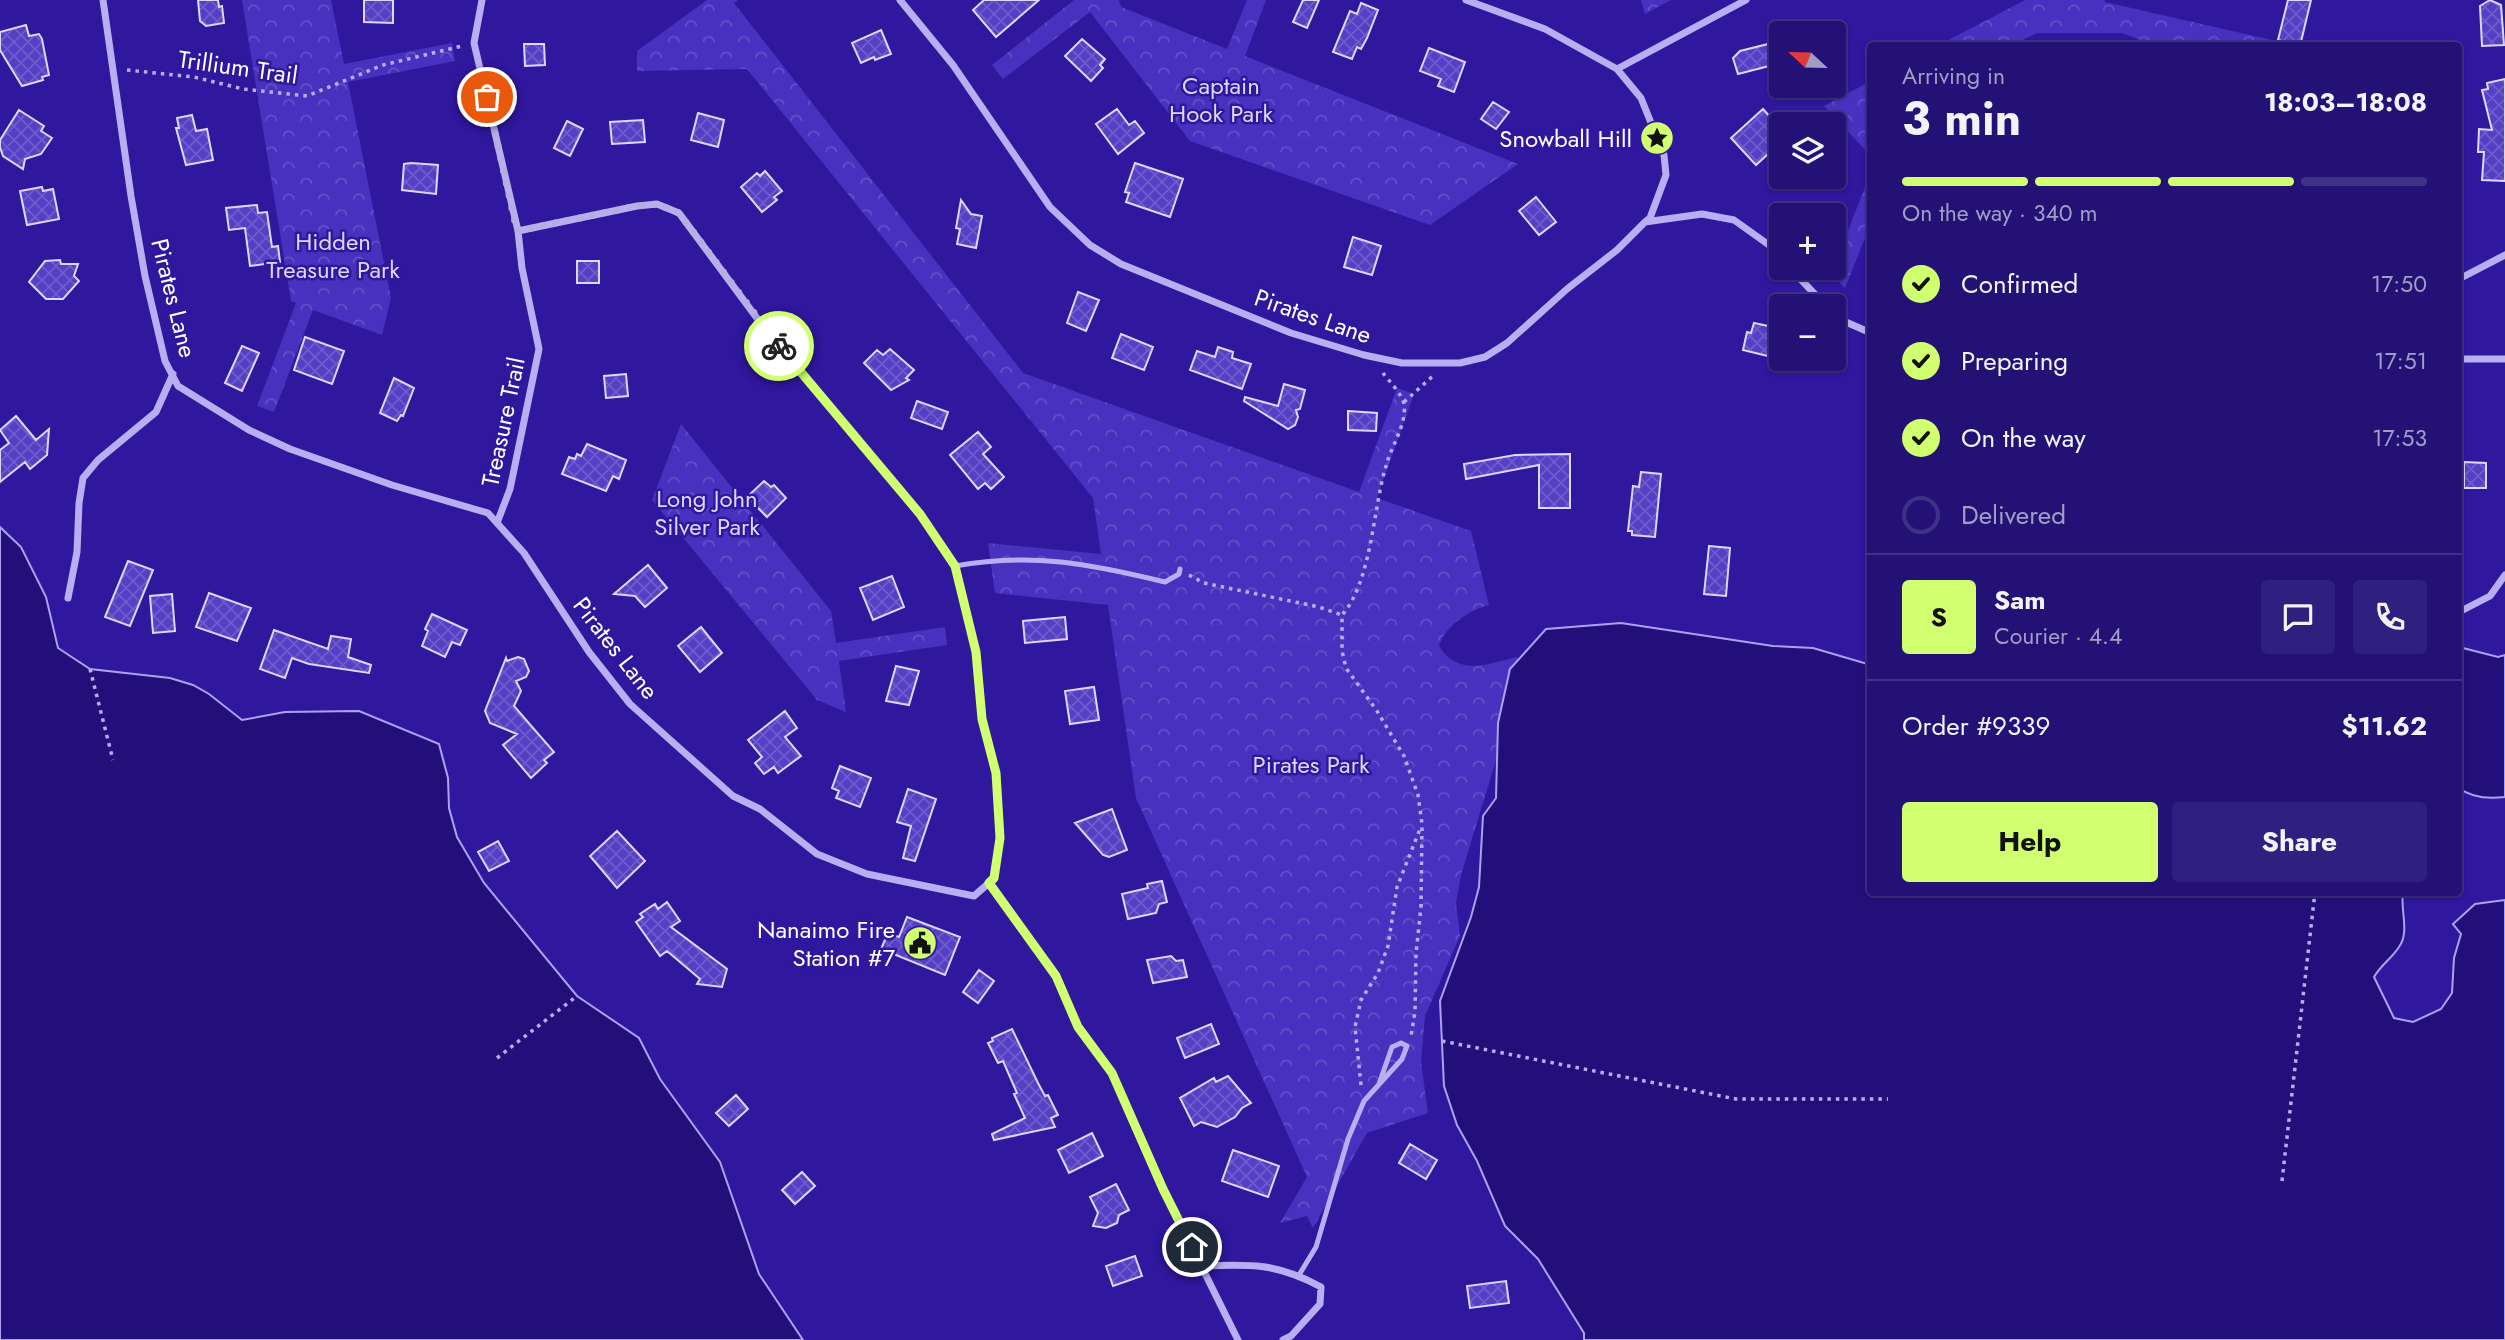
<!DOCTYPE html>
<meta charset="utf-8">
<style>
:root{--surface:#231176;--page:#2f1f7e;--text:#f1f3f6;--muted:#a39dc5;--line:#403188;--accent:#d0ff70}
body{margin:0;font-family:Jost,sans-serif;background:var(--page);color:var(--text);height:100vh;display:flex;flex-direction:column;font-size:26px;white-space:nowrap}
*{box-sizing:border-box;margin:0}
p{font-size:23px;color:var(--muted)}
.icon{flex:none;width:38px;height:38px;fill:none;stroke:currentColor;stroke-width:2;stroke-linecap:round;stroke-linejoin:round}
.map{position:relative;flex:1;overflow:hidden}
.panel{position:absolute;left:1867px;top:42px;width:595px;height:854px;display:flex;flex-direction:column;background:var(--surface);border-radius:7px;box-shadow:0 2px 5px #0004,0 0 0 2px var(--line)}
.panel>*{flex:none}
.needle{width:46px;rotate:292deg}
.controls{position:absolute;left:1769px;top:21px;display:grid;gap:14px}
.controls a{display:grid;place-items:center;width:77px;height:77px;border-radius:7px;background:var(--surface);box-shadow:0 2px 5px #0004,0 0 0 2px var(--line);font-size:35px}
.pin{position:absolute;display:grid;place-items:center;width:60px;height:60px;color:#fff;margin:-30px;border:4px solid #fff;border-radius:50%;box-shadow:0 2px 7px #0007}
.courier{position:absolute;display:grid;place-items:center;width:70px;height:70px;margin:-35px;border:5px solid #d0ff70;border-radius:50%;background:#fff;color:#222;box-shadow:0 2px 9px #0007}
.head em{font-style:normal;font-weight:700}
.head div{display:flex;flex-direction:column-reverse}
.head{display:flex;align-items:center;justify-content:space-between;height:119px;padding:0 35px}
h1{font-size:46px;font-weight:700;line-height:52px}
.bar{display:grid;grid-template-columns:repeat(4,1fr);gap:10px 7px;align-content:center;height:84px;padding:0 35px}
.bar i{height:9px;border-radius:5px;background:var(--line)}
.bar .selected{background:var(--accent)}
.bar p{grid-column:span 4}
.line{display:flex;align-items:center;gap:18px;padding:0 35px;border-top:2px solid var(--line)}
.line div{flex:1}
.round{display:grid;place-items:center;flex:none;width:74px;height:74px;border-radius:7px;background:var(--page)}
ol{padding:0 35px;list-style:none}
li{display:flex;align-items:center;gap:21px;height:77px}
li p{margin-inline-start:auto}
li .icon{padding:7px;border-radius:50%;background:var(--accent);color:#111;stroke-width:4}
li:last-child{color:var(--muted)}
li i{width:38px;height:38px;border:4px solid var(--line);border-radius:50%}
.button{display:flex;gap:14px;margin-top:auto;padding:14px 35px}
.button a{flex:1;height:80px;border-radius:7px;background:var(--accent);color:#111;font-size:28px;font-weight:700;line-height:80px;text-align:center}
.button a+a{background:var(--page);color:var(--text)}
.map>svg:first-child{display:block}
.forest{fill:url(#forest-crowns)}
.water{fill:#230f7a;stroke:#aea1f5;stroke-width:2}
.building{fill:url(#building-cross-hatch);stroke:#ddd7fd;stroke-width:2}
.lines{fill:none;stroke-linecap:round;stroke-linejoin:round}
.path{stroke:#baaef3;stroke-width:3.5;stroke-dasharray:3.5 5;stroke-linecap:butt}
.lane{stroke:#baaef3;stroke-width:5}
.street{stroke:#baaef3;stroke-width:7}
.done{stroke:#b6aedd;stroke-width:7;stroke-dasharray:0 12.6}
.route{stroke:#d0ff70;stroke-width:9}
.labels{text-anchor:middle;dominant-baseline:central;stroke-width:5;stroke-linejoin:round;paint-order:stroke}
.street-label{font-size:24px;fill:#fff;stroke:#2f179e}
.park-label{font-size:24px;fill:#ddd7fd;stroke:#2f179e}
.poi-label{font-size:24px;fill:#fff;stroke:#2f179e;text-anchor:end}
</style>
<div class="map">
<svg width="2505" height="1340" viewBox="0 0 2505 1340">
<defs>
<pattern id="forest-crowns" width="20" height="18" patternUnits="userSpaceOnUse" patternTransform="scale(1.75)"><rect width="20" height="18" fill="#4831be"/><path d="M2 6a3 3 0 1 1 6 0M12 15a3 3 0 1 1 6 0" fill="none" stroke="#6350c8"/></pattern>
<pattern id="building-cross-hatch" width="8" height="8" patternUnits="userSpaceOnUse" patternTransform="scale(1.75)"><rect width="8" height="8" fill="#563fc4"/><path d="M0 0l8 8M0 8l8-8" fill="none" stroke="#6f5ccd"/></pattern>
</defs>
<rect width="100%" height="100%" fill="#2f179e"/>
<path class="forest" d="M242,0H331L344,64L452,43L455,61L348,82L391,298L382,335L313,310L274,412L257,406L296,303L291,301Z
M707,0H738L734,3L1023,373L1359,492L1397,388L1414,394L1377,498L1471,531L1489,605C1469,610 1445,626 1439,646C1458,677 1488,664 1516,657L1526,662L1461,875L1456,903L1460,936L1425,1016L1421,1062L1428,1113L1367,1133L1313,1228L1307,1216L1280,1223L1307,1177L1136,798L1108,605L995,593L988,543L1101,554L1093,498L747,69L637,71V51Z
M1074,0H1119L1121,7L1227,49L1247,0H1266L1245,56L1518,164L1430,225L1190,141L1090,12L1003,79L992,65Z
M1641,0H1671L1645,14Z
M2025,0H2105V2L2294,45H2153L2122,33H2037L2012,45H1939Z
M1871,81V156L1824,106Z
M1871,172V223L1845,288L1831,274Z
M681,424L831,611L836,643L945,627L947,645L839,661L846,712L817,700L652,500Z"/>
<path class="water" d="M0,527L21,547L46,597L58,648L90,669L170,678L193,685L209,694L242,720L285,712L359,711L439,744L448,778L449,808L457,837L484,883L577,996L639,1038L660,1079L720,1162L759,1274L803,1340H0Z
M1621,623L1773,646L1813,648L1871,665V892L2403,893C2400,910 2410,932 2399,947C2392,958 2381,965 2374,977L2394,1018L2413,1022L2441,1009L2452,993L2454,958L2461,934L2453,924L2475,904L2505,900V1340H1584V1333L1538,1259L1505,1226L1477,1161L1457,1125L1444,1086L1440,1001L1471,917L1479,887L1483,816L1496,798L1498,723L1510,669L1546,629Z
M2459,645L2463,648L2498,657L2505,655V797C2489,799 2472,798 2459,788Z"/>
<path class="building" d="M198,0H218L219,7L222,6L224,23L206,26L200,21Z
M364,0H393V23L364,22Z
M984,0H1039L996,37L973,10Z
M1303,0H1319L1307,28L1293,22Z
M2288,0H2311L2300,46L2278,40Z
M2490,0L2501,5L2504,45L2482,46L2480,6Z
M1361,3L1378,10L1367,38L1361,49L1357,47L1352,59L1333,52L1350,11L1357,14Z
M26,25L29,36L39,34L42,39L49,75L42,77L43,80L22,86L0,50V32Z
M881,30L891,54L875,60L874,57L861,63L852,43Z
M1082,39L1105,59L1100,65L1103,68L1091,81L1065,56Z
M524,44H544L545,65L525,66Z
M1768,44L1773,65L1738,74L1733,58L1740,51Z
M1429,48L1465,62L1454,92L1438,86L1441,79L1420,71Z
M2505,79V181L2482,180L2484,152H2478L2479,129L2492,130L2482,90L2488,89L2487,83Z
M1493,102L1509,112L1496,129L1481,119Z
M1117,109L1129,125L1135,121L1144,133L1118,154L1096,124Z
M1763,109L1782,130V161L1768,154L1756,165L1731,138Z
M19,110L44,126L41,131L52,138L41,154L25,159L23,169L3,156L0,147V140Z
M698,113L724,120L718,147L691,140Z
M192,115L196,131L207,129L213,160L186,165L176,128H179L177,118Z
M643,120L645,142L612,144L610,122Z
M567,121L583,129L570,156L554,148Z
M411,163L438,165L436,194L402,190L404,164Z
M1135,163L1183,179L1170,217L1126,202L1129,193L1125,192Z
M765,171L782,191L774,197L777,200L762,212L741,187L757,173L760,176Z
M42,187L43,191L53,189L59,219L27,225L20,191Z
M1536,197L1556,222L1539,235L1519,211Z
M961,200L971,214L982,216L976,248L957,244L960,229L956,228Z
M257,205L258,213L267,212L272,247L278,246L280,262L250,266L245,228L229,230L226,208Z
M1353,237L1381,246L1372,275L1344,267Z
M60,260L61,264H78L74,276L79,281L63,299H46L29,282L45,261Z
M577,261H599V283H577Z
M1078,292L1099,300L1086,331L1067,323Z
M1754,323L1778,328L1772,357L1743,350L1747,332L1751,333Z
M1121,334L1153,347L1144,370L1112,358Z
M305,337L344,351L332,384L294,370Z
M242,346L259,353L242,391L225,383Z
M1218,347L1233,352L1232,358L1251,364L1242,389L1190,370L1197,351L1215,357Z
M890,349L914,370L906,378L909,380L891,390L864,363L877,350L883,355Z
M626,374L628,396L606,398L604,376Z
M394,378L414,388L403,416L401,415L397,421L380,413Z
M1284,384L1305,390L1300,409L1296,410L1298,417L1295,425L1288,429L1244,401L1245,397L1278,406Z
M917,401L948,412L942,429L911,418Z
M1348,411L1377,413L1376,431L1348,430Z
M16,416L36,440L49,429L47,455L30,469L25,462L0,482V450L9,443L0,430Z
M978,432L991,447L983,454L1004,477L991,489L985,483L978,489L950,455Z
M587,444L626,460L619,479L613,476L606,491L562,474L569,457L575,459L577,454L581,456Z
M1570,454V508H1539V465L1466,479L1464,464L1515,455Z
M2464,462L2486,463V488H2464Z
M1641,472L1661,474L1655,537L1632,535V531H1628L1633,486L1639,487Z
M764,481L771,487L774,485L786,498L767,517L747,497Z
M1709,546L1730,548L1726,596L1704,594Z
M128,561L153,570L130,626L105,617Z
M648,565L667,588L645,607L635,596L614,594Z
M892,576L904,607L873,620L860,588Z
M209,593L251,608L237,641L196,627Z
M172,594L175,631L153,633L150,596Z
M432,614L467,630L460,645L452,642L445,657L422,646L428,631L425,629Z
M1065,617L1067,639L1025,643L1023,621Z
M701,627L722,653L700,672L678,646Z
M274,630L328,649L331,636L351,639L348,657L371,665L369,673L309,664L292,658L285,678L260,669Z
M518,657L524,659L529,671L526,677L516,681L521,691L514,706L554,752L544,760L547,763L531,778L503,745L517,734L490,723L485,711L506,658L507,661Z
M896,666L919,671L909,705L886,701Z
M1094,687L1099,720L1070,724L1065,691Z
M785,711L797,728L785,737L801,756L778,773L774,767L764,774L755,763L762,757L748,740Z
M840,766L871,778L860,807L836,798L839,791L832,788Z
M908,789L936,799L915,861L903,858L911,826L897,822Z
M1112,809L1127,850L1109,857L1103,855L1075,823Z
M617,831L645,861L617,888L590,856Z
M498,841L509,861L489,871L478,852Z
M1162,881L1167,902L1159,904L1156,913L1128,919L1122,894L1148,888L1147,884Z
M667,902L680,921L671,927L727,969L722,987L697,984L700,979L667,951L660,956L636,922L643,917L640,914L655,904L658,909Z
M907,917L960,937L945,975L881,949L888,933L899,937Z
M1171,956L1176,961L1183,960L1187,977L1153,983L1147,960Z
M979,970L994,981L978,1003L963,992Z
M1211,1024L1219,1044L1185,1058L1177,1038Z
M1012,1029L1038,1083L1045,1096L1048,1095L1058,1115L1051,1118L1055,1127L994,1140L992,1134L1025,1118L1014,1094L1017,1093L1003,1061L998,1063L988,1043L993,1041L992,1038Z
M1228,1076L1251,1103L1242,1108L1235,1117L1217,1127L1201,1122L1194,1126L1180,1098L1214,1078L1216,1082Z
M736,1095L748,1109L729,1126L716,1113Z
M1092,1133L1103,1156L1069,1173L1058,1150Z
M1410,1144L1437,1160L1426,1179L1399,1163Z
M1233,1150L1279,1166L1268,1197L1222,1181Z
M802,1172L815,1186L795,1204L782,1190Z
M1116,1184L1129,1210L1119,1215L1117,1223L1106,1228L1093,1226L1098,1213L1090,1197Z
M1135,1256L1142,1276L1113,1286L1106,1266Z
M1506,1281L1509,1303L1470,1308L1467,1286Z"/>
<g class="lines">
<path class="path" d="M127,70L194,77L243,89L307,96L383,65L462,46
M1383,373C1389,381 1402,394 1404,404C1407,425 1391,446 1386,466C1373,508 1372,581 1342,615V651L1346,668L1377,711L1404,756L1418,795L1422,824L1421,907L1416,953L1415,1012L1411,1036
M1404,402L1434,375
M1189,575L1204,583L1319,607L1342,615
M90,669L113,760
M1442,1041L1736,1099H1888
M497,1058L577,996
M1361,1085L1355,1027L1361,1000L1378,973L1388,946L1397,887L1420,829
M2282,1181L2315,892"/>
<path class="lane" d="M955,566C1031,552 1091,564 1165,582L1179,574L1180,569
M1299,1275L1316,1247L1348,1139L1364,1101L1402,1059L1407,1046L1401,1043L1392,1047L1379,1084"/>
<path class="street" d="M103,0L131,196L145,276L165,361L178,386L249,430L290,449L392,485L488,513L524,553L589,652L630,704L733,796L760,809L817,854L867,874L974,896L989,883L1056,976L1078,1027L1112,1073L1163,1189L1238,1340
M482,0L474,43L518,231L522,268L539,349L510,489L497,523
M900,0L953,65L1050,207L1090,245L1121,264L1291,333L1364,355L1402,363H1460L1485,357L1507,343L1567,289L1617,250L1645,222L1702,214L1734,220L1769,245L1782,259
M1466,0L1545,29L1617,69L1746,0
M1617,69L1641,98L1664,155L1666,175L1650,218L1645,222
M518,231L637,206L657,204L679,213L774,341L920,514L955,566L976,652L982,719L996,773L1000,838L994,878L989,883
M1790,268L1826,306
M2459,279L2505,255
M1834,314L1839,319L1871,333
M2459,359H2505
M68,598L77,552L79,503L83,478L98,460L156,412L173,374
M2459,612L2490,596L2505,575
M1202,1266C1250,1264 1278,1263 1321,1287L1320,1304L1291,1336L1283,1340"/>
</g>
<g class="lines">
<path class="done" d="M487,97L517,231L637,206L657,204L679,213L779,346"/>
<path class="route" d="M779,346L920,514L955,566L976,652L982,719L996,773L1000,838L994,878L989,883L1056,976L1078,1027L1112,1073L1163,1189L1192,1247"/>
</g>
<defs>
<g id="sight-disc" transform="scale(1.75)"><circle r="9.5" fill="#d0ff70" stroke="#2f179e"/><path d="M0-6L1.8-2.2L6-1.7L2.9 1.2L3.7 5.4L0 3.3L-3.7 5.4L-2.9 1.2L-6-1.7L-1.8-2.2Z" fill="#111"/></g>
<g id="civic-disc" transform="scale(1.75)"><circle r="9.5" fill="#d0ff70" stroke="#2f179e"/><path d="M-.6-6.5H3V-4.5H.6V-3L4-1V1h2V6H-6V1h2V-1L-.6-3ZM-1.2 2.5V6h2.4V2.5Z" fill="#111"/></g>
</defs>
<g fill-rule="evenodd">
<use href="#sight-disc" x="1657" y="138"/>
<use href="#civic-disc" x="920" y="943"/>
</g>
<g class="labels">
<g class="street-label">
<text transform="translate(238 67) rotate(8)">Trillium Trail</text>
<text transform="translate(174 298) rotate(76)">Pirates Lane</text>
<text transform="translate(1313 316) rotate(19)">Pirates Lane</text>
<text transform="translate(503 422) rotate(-78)">Treasure Trail</text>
<text transform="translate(616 648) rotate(52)">Pirates Lane</text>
</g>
<g class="park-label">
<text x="1221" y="85">Captain<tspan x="1221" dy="28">Hook Park</tspan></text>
<text x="333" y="241">Hidden<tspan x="333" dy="28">Treasure Park</tspan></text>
<text x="707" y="498">Long John<tspan x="707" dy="28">Silver Park</tspan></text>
<text x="1311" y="764">Pirates Park</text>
</g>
<g class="poi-label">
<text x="1632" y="138">Snowball Hill</text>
<text x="895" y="929">Nanaimo Fire<tspan x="895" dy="28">Station #7</tspan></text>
</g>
</g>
</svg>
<div class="controls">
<a><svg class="needle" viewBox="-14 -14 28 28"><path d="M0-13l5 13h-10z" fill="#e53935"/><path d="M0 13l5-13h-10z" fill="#a39dc5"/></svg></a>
<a><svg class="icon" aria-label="layers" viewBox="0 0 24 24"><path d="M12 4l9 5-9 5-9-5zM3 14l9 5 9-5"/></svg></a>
<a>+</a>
<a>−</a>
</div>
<div class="pin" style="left:487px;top:97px;background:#ea580c"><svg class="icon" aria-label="bag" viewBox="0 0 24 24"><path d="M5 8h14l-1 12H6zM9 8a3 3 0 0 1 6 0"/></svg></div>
<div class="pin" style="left:1192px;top:1247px;background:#1f2937"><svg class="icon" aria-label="home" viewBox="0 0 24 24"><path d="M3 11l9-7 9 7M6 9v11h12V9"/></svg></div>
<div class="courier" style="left:779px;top:346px"><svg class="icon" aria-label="bike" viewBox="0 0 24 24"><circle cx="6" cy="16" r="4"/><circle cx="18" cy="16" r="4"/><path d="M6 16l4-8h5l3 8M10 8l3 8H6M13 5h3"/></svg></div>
<section class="panel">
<div class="head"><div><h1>3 min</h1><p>Arriving in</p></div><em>18:03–18:08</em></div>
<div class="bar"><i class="selected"></i><i class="selected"></i><i class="selected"></i><i></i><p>On the way · 340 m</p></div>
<ol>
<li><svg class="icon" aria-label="check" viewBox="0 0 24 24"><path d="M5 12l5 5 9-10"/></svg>Confirmed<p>17:50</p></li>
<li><svg class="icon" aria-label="check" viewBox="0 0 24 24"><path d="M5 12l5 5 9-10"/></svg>Preparing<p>17:51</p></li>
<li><svg class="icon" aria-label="check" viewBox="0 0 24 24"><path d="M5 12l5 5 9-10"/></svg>On the way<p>17:53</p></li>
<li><i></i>Delivered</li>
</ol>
<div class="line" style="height:126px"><b class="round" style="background:var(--accent);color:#111">S</b><div><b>Sam</b><p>Courier · 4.4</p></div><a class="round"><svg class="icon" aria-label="chat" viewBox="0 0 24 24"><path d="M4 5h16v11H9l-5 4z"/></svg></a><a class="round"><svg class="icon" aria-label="phone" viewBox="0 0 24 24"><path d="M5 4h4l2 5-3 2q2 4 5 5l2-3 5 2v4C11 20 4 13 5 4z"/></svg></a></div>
<div class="line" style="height:91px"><div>Order #9339</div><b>$11.62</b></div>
<div class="button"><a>Help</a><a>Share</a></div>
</section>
</div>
